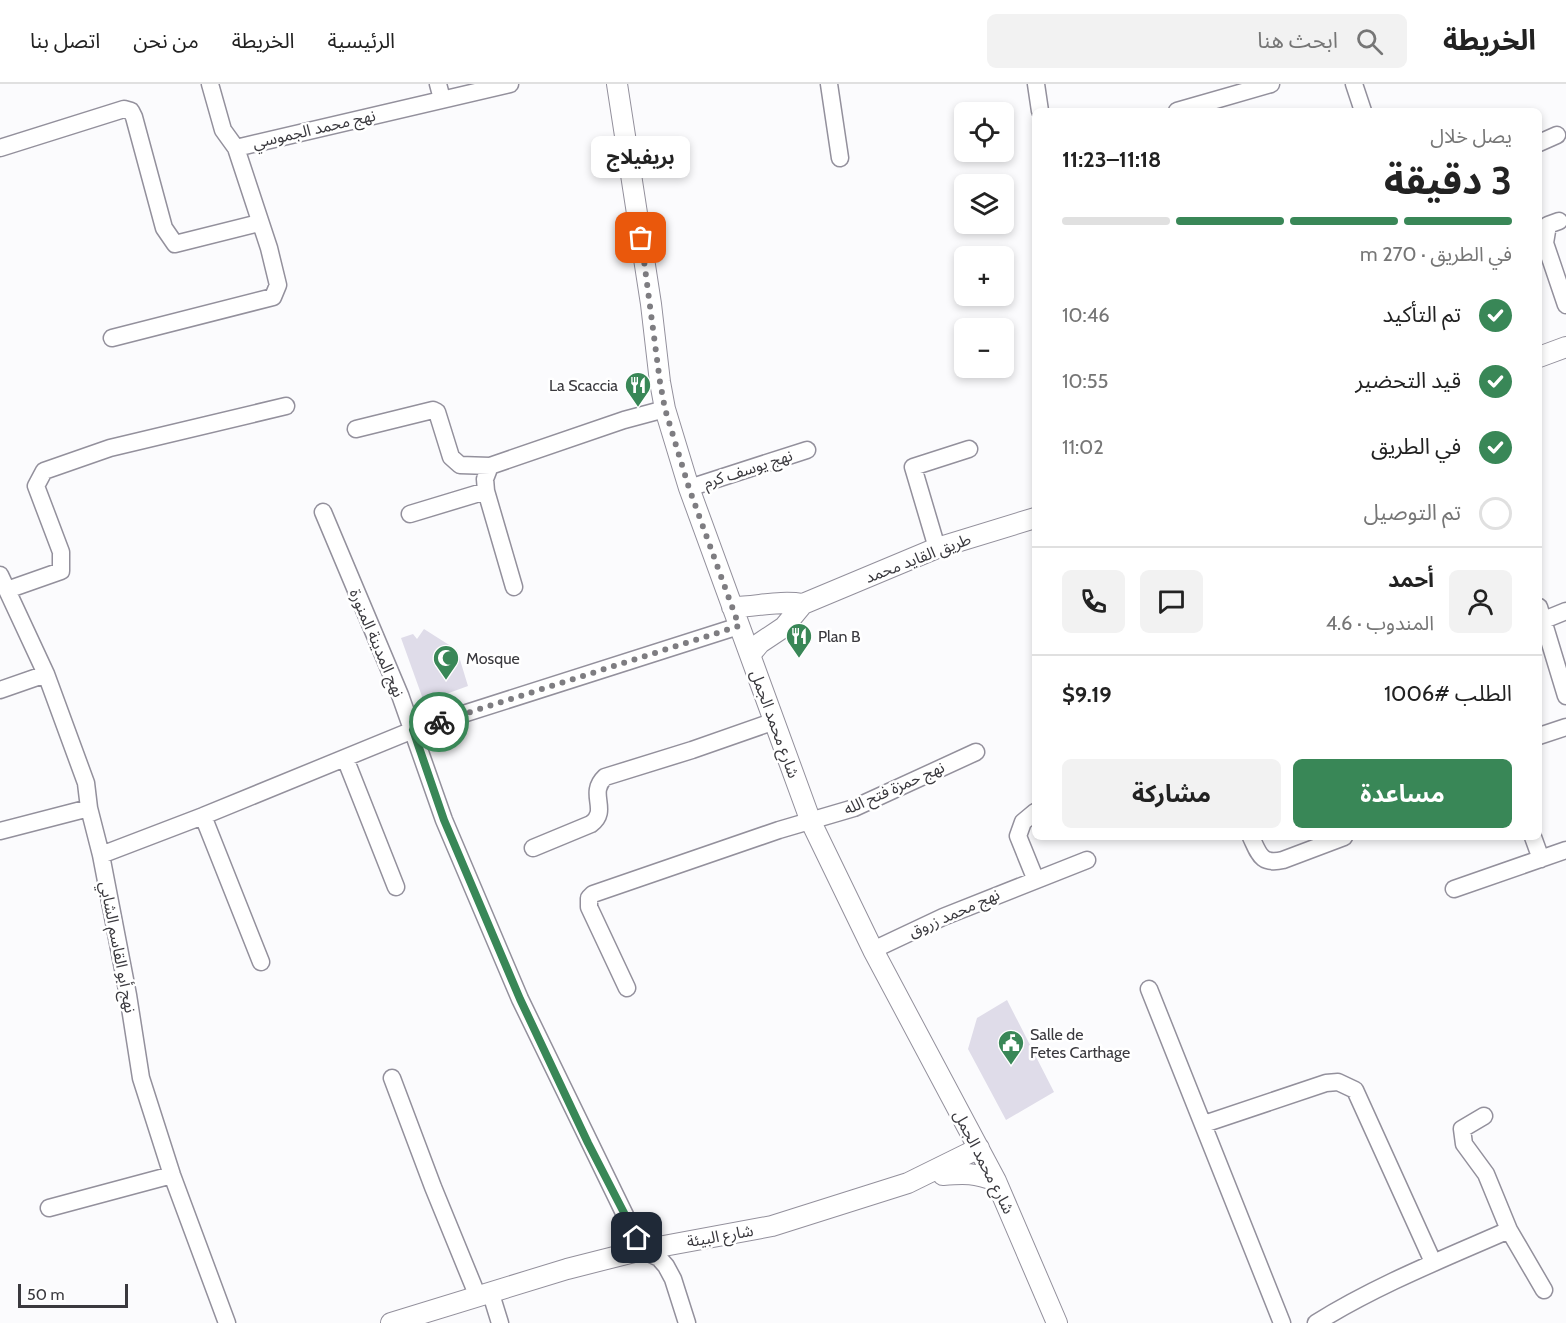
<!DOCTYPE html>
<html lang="ar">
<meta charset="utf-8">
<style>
:root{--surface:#fff;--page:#f2f2f2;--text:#222;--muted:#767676;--line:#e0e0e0;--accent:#398757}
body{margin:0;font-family:Cabin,"Noto Sans Arabic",sans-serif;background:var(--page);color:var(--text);direction:rtl;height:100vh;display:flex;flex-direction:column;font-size:22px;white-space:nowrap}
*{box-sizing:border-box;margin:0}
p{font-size:20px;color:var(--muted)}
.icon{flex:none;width:33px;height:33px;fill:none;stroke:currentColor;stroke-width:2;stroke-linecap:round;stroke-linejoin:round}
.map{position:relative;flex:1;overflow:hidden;direction:ltr}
.panel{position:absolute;left:1032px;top:24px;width:510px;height:732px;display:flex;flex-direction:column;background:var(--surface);border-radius:9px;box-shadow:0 3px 9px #0003;direction:rtl}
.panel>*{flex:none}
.controls{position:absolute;left:954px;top:18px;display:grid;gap:12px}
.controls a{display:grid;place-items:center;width:60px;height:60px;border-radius:9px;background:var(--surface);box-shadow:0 3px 9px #0003;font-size:30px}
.scale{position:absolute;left:18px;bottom:15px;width:110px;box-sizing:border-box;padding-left:6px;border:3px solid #3a393e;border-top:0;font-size:16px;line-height:21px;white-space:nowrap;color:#3a393e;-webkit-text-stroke:4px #fff;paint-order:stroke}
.pin{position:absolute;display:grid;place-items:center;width:51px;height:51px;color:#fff;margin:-26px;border-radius:12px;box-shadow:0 3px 9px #0006}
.courier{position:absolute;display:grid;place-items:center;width:60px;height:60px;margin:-30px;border:4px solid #398757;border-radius:50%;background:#fff;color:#222;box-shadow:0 2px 8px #0007}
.bubble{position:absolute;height:42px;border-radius:9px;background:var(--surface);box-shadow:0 3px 9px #0003;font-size:20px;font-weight:700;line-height:42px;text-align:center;direction:rtl}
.summary em{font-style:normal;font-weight:700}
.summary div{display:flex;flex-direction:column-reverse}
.summary{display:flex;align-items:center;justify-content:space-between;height:102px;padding:0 30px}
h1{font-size:39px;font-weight:700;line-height:45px}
.bar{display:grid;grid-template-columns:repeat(4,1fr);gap:9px 6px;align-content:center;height:72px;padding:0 30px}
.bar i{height:8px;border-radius:4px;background:var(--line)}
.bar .on{background:var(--accent)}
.bar p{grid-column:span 4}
.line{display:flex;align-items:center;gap:15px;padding:0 30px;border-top:2px solid var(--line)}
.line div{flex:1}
.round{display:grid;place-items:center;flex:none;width:63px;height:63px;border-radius:9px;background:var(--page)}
ol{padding:0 30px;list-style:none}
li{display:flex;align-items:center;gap:18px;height:66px}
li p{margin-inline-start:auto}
li .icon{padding:6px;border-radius:50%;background:var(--accent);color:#fff;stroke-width:4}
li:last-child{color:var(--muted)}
li i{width:33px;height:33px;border:3px solid var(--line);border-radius:50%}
.button{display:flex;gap:12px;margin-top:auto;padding:12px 30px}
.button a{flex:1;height:69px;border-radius:9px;background:var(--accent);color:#fff;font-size:24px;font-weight:700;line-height:69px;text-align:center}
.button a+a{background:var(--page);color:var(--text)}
header{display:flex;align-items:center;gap:36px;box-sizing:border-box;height:84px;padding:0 30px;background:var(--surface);border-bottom:2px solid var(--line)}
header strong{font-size:28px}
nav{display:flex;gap:33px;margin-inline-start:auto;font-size:21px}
.search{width:420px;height:54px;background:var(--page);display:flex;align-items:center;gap:15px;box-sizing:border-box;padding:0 21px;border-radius:9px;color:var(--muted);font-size:22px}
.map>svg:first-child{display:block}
.building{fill:#dfdce9}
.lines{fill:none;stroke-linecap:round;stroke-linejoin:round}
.minor-casing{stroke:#93909c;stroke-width:19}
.tertiary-casing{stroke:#93909c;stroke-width:22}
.minor{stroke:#fff;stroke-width:16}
.tertiary{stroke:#fff;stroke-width:20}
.done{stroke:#7e7d81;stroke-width:6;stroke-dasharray:0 10.8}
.route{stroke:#398757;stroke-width:8}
.labels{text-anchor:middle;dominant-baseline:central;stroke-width:5;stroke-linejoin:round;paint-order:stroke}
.street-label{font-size:16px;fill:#3a393e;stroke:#fff}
.poi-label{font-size:16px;fill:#3a393e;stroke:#fff;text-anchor:start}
</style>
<header>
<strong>الخريطة</strong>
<div class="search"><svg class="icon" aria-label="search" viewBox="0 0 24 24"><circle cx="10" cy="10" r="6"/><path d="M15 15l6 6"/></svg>ابحث هنا</div>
<nav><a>الرئيسية</a><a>الخريطة</a><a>من نحن</a><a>اتصل بنا</a></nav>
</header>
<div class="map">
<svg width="1566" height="1239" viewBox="0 0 1566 1239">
<rect width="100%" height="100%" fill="#fbfbfd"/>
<path class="building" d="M424,545L457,566L468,602L424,618L401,554L413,550L417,555Z
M1007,916L1054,1008L1006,1036L968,965L977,934Z"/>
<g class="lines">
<g class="minor-casing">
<path id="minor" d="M210,0L223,46L236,64
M438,0L442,15
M829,0L840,74
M1036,0L1040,27
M1354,0L1363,27
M1177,27L1271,0
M1539,59L1557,51
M0,64L124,25L131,27L134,33L164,144L175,160L259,139
M1559,137L1548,141L1545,159L1566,221
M112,254L273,213L278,201L269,164L236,64L510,0
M356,345L433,326L437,328L451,373L460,381L490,382
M689,404L807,366
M323,428L400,611L444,736L520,915L642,1166L659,1174L666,1182L673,1195L687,1239
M410,430L486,407
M937,464L913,383L969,365
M0,491L46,590L86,699L89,724L101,771L128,911L141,994L172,1091L227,1239
M514,503L486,407L485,395L490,382L624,336L665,325
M7,506L61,487V468L36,402L44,387L110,364L286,322
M1539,523L1566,612
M1544,536L1566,527
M0,606L46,590
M1539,652L1566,643
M345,674L396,803
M1035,728L1023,738L1018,752L1035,794
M203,732L261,878
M0,747L89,724
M1251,753C1259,770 1261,781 1283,776L1344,753
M1533,753L1541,775
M533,764L591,740C610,726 587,710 605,693L692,666L775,637
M101,771L203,732L413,646L739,542
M1454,805L1566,766
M873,866L943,833L1087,776
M627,904L589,823V814L593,810L779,746L854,724L976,668
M1149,905L1282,1239
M392,994L433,1103L478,1213
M1484,1032L1462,1045L1464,1060L1486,1090L1509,1146L1544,1206
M1204,1040L1326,999L1338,998L1355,1006L1433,1178
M49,1124L172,1091
M491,1210L500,1239
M1316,1239C1377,1201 1443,1175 1509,1146"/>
</g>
<g class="tertiary-casing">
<path id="tertiary" d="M617,0L651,220L660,298L665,325L689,404L811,738L873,866L996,1097L1057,1239
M1539,273L1566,263
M732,523C756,523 779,516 803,520
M750,571L760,559L784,543L803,520L937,464L1035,434
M943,1091C965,1089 975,1089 996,1097
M391,1239L567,1185L642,1166L772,1142L908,1099L979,1064"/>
</g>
<use href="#minor" class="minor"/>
<use href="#tertiary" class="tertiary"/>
</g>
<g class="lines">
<path class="done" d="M439,638L739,542L689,404L665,325L660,298L641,154"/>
<path class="route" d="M439,638L413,646L444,736L520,915L588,1059L637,1154"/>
</g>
<defs>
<g id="restaurant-pin" transform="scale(1.35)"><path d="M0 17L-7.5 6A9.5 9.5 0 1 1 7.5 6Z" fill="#398757" stroke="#fff"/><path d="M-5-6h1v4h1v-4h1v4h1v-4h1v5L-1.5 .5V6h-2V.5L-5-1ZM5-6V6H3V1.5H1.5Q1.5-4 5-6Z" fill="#fff"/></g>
<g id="mosque-pin" transform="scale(1.35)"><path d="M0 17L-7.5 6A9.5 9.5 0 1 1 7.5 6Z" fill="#398757" stroke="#fff"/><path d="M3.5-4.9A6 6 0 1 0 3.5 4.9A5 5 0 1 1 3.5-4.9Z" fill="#fff"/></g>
<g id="civic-pin" transform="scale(1.35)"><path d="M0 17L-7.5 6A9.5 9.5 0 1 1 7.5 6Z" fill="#398757" stroke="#fff"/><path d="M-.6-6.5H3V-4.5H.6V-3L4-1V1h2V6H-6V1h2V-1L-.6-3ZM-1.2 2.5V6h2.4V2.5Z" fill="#fff"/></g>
</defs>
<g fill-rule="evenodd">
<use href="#restaurant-pin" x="638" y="301"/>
<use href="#restaurant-pin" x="799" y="552"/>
<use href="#mosque-pin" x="446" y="574"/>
<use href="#civic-pin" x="1011" y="959"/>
</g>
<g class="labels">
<g class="street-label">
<text transform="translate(314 45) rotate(-13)">نهج محمد الجموسي</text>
<text transform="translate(748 385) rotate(-18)">نهج يوسف كرم</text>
<text transform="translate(918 474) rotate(-21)">طريق القايد محمد</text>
<text transform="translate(377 559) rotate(67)">نهج المدينة المنورة</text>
<text transform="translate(775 640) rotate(70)">شارع محمد الجمل</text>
<text transform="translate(894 704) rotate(-24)">نهج حمزة فتح الله</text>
<text transform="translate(954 829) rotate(-24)">نهج محمد زروق</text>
<text transform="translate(118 863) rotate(79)">نهج أبو القاسم الشابي</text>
<text transform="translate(984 1078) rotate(63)">شارع محمد الجمل</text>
<text transform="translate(720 1152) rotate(-10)">شارع البيئة</text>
</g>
<g class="poi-label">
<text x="618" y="301" text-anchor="end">La Scaccia</text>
<text x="818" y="552">Plan B</text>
<text x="466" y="574">Mosque</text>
<text x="1030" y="950">Salle de<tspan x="1030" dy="18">Fetes Carthage</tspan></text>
</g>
</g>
</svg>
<div class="controls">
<a><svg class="icon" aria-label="locate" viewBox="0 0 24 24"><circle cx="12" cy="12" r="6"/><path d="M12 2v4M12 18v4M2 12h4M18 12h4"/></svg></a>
<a><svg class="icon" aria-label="layers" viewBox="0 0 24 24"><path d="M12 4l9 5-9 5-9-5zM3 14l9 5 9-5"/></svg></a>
<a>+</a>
<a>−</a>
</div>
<div class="scale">50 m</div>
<div class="pin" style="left:641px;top:154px;background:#ea580c"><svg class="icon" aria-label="bag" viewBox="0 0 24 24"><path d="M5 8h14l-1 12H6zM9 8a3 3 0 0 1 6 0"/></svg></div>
<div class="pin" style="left:637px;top:1154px;background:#1f2937"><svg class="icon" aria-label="home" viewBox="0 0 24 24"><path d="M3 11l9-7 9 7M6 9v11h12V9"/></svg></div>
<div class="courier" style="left:439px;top:638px"><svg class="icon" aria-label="bike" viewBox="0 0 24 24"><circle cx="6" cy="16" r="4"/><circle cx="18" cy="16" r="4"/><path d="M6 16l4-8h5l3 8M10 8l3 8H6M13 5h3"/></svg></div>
<div class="bubble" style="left:591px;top:52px;width:99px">بريفيلاج</div>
<section class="panel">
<div class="summary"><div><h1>3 دقيقة</h1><p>يصل خلال</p></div><em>11:18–11:23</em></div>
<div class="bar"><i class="on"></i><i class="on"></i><i class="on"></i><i></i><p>في الطريق · 270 m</p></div>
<ol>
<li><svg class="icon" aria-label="check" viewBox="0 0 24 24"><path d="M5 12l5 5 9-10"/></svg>تم التأكيد<p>10:46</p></li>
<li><svg class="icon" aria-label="check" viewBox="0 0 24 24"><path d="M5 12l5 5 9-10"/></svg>قيد التحضير<p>10:55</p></li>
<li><svg class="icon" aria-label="check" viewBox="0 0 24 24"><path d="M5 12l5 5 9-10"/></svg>في الطريق<p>11:02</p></li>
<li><i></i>تم التوصيل</li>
</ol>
<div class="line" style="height:108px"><a class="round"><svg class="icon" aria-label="person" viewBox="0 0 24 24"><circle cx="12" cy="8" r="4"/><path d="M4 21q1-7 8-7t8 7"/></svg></a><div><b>أحمد</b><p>المندوب · 4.6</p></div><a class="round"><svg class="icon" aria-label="chat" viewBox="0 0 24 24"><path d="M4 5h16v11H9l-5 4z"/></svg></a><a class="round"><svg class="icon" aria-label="phone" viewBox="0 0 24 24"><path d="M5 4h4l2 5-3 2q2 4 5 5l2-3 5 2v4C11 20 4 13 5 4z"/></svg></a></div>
<div class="line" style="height:78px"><div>الطلب #1006</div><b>$9.19</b></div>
<div class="button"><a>مساعدة</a><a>مشاركة</a></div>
</section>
</div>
